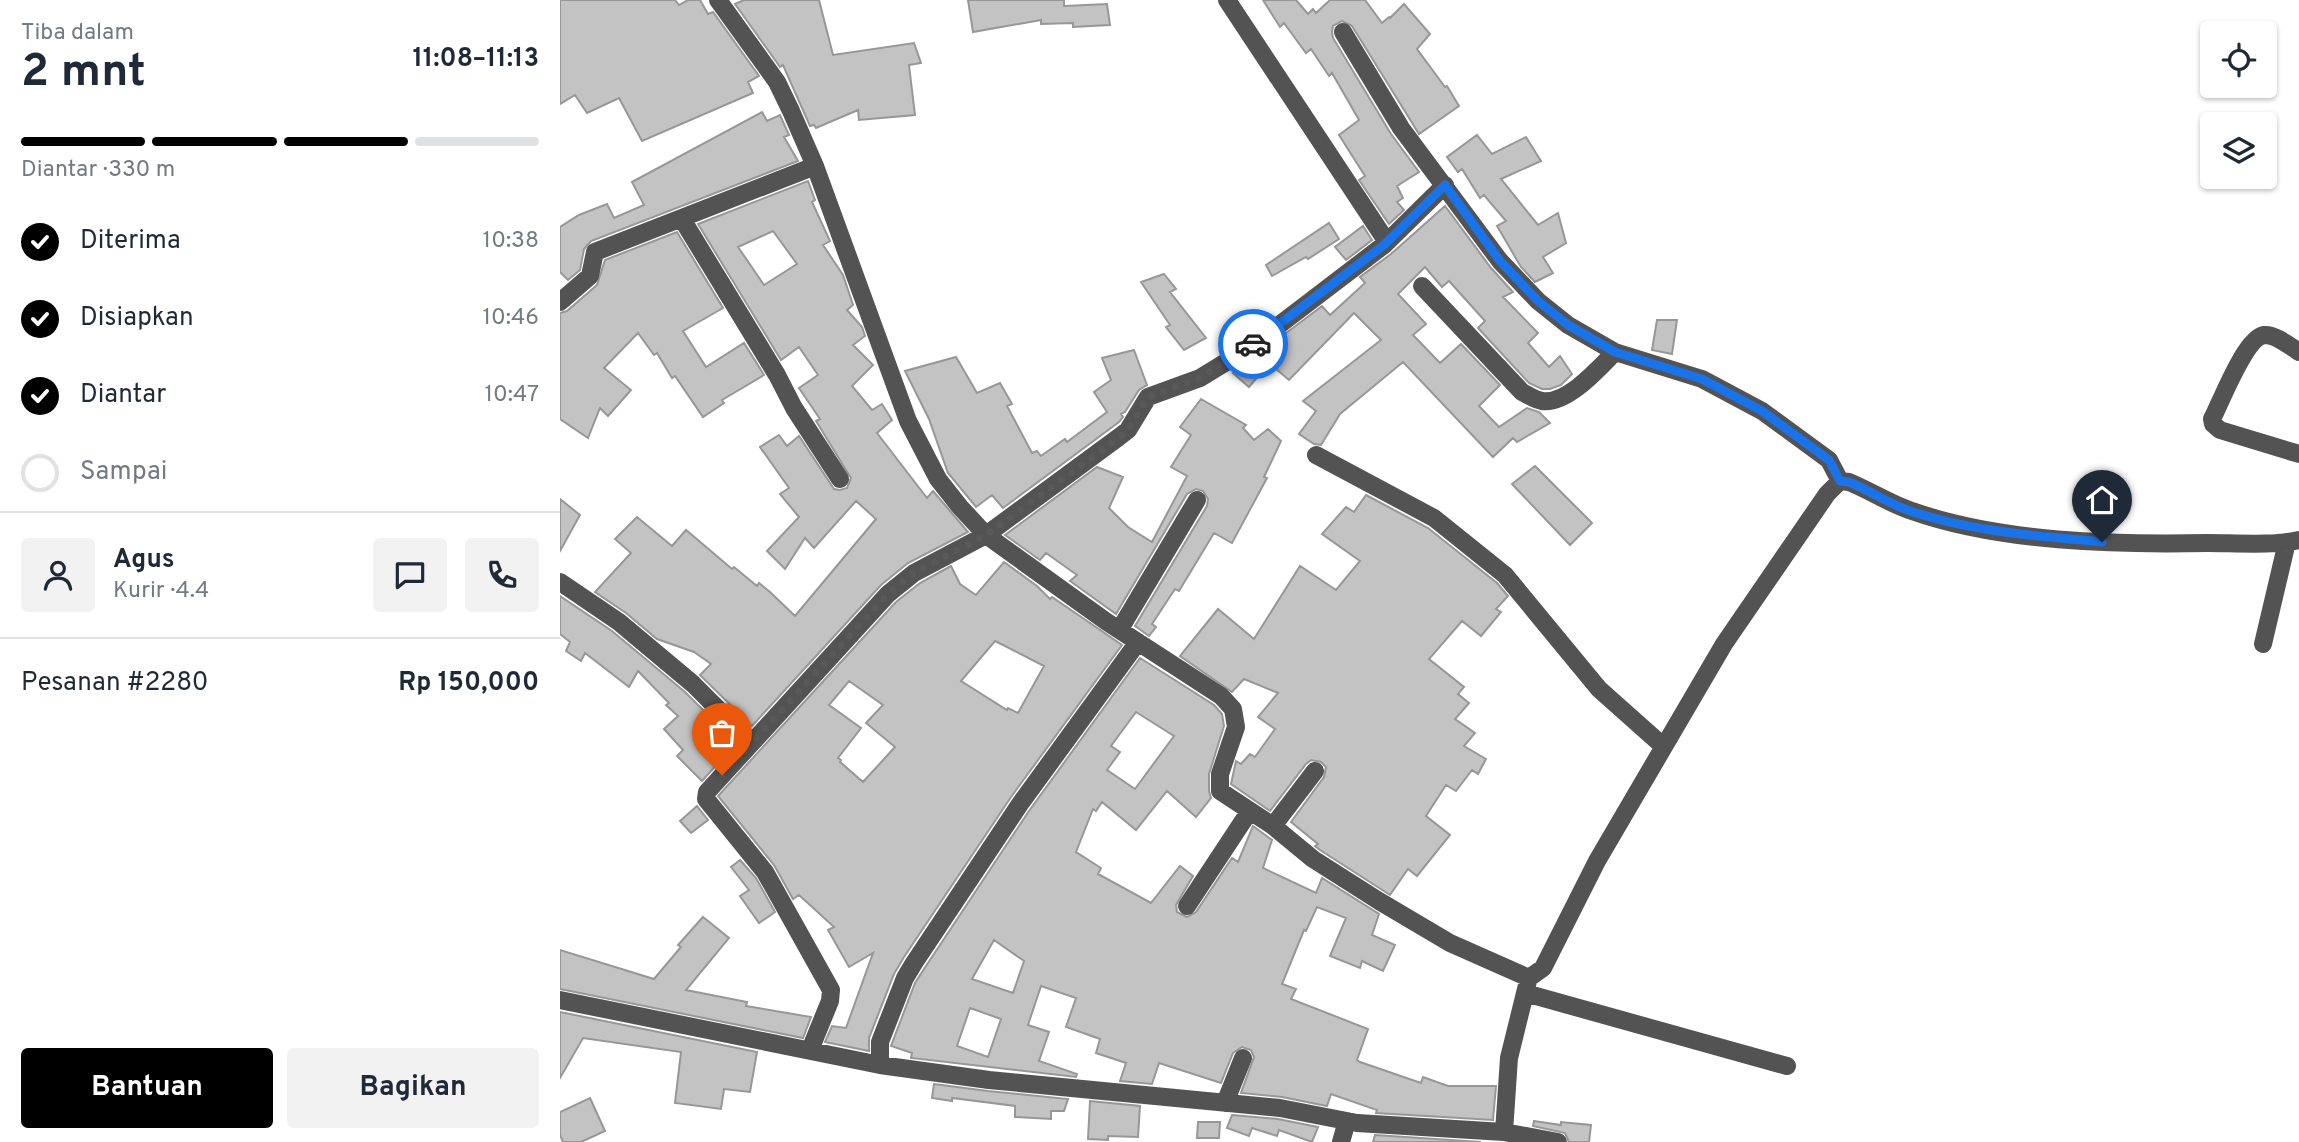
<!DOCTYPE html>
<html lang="id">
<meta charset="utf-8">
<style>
:root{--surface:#fff;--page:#f2f2f3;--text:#1f2937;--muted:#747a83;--line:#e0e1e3;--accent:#000}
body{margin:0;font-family:Overpass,sans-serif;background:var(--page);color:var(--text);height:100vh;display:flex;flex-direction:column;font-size:26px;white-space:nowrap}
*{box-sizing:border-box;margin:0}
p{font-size:23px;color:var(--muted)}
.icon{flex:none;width:38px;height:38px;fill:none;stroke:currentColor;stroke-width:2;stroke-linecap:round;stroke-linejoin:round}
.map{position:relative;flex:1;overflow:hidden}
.side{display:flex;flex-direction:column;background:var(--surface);width:560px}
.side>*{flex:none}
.buttons{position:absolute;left:1640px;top:21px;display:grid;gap:14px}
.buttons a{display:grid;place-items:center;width:77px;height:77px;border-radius:7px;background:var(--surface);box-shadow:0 2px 5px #0004;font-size:35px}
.pin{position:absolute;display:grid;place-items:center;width:60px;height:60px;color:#fff;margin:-72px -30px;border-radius:50% 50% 50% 0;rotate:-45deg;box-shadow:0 0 7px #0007}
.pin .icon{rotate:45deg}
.courier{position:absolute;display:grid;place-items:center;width:70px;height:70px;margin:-35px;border:5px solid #1a73e8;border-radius:50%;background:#fff;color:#222;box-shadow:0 2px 9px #0007}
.overview em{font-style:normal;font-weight:700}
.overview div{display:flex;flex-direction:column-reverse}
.overview{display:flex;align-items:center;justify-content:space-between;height:119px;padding:0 21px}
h1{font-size:46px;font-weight:700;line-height:52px}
.bar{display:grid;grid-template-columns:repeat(4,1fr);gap:10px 7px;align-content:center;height:84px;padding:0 21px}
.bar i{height:9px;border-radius:5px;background:var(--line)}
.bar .on{background:var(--accent)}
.bar p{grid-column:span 4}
.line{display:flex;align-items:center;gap:18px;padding:0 21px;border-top:2px solid var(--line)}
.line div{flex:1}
.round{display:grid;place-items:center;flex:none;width:74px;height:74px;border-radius:7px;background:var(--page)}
ol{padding:0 21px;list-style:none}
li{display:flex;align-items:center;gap:21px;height:77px}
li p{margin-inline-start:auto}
li .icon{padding:7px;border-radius:50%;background:var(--accent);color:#fff;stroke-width:4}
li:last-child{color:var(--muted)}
li i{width:38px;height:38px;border:4px solid var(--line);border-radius:50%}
.action{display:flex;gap:14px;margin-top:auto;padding:14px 21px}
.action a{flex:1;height:80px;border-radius:7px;background:var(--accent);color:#fff;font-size:28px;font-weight:700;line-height:80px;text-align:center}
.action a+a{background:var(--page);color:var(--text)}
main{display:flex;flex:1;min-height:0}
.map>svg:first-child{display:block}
.building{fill:#c3c3c3;stroke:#979797;stroke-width:2;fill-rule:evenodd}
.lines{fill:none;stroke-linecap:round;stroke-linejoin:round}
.minor{stroke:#535353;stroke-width:18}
.done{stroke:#595959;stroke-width:7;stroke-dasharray:0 12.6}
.route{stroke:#1a73e8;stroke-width:9}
</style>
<main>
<section class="side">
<div class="overview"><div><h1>2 mnt</h1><p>Tiba dalam</p></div><em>11:08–11:13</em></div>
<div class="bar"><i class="on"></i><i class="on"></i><i class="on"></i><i></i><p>Diantar · 330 m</p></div>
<ol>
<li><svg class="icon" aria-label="check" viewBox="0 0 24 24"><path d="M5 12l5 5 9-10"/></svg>Diterima<p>10:38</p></li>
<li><svg class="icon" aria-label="check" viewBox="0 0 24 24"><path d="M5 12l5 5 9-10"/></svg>Disiapkan<p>10:46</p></li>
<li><svg class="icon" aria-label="check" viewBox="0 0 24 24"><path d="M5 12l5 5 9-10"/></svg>Diantar<p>10:47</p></li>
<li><i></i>Sampai</li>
</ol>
<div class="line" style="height:126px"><a class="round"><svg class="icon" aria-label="person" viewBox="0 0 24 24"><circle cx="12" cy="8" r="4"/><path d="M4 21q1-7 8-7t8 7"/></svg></a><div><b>Agus</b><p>Kurir · 4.4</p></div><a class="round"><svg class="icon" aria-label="chat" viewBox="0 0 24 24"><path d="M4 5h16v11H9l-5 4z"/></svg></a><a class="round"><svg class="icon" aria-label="phone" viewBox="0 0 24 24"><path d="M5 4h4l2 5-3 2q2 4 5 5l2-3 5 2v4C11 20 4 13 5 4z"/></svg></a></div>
<div class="line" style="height:91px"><div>Pesanan #2280</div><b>Rp 150,000</b></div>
<div class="action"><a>Bantuan</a><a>Bagikan</a></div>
</section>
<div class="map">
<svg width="1739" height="1142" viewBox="0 0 1739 1142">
<rect width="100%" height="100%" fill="#fff"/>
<path class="building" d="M0,0H115L119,5L128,0H140L148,14L153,12L199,76L188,82L193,93L82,141L59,98L27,113L15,95L0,104Z
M184,0H259L273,55L354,43L361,63L349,65L355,115L299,120L298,110L256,128L254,125L250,126L223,65L220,67L175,4Z
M408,0H504V6L547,4L550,25L513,27V23L481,24V20L413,32Z
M703,0H736L748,14L753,9L756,13L770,0H805L822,23L829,17L830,18L844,4L870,34L857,49L885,87L887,86L899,106L859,134L792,26L782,21L773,26L772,32L773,38L831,134L859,172L837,186L843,198L837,202L844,210L829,224L799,180L805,176L779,135L799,120L772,73L769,76L751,49L746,53L724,23L720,27Z
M202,112L207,121L220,115L229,135L224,137L238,161L31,241L24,249L20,270L8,280L0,272V227L19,215L47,204L54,218L84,205L72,182Z
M917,135L932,154L966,137L981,161L941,179L978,225L998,213L1006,243L983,257L993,273L975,282L961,267L937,226L946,221L924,195L920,198L902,169L898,172L887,157Z
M248,181L255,200L252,202L270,241L263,245L283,275L293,305L287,310L302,327L305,336L293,345L313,365L292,386L312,410L322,404L332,420L317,433L367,498L373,491L408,532L348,563L321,585L192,726L140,675L151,664L134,652L97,639L66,613L35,592L71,553L55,539L77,517L112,546L126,530L172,569L174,567L197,586L199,583L210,592L235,616L316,519L296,501L254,548L245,538L225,569L207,551L239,517L220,494L229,488L200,447L219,435L227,446L239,436L274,489L280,490L287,488L291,478L256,421L260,419L239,388L258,375L239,347L221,360L138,224ZM213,231L237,264L204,285L178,247Z
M885,206L931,268L953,292L943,297L978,333L968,343L989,367L1000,356L1012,374L1001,385L990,389H982L969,383L918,328L925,321L889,281L882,287L865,267L838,294L866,324L853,335L880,363L901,344L940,385L919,406L939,427L967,408L979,412L990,423L957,442L953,438L933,457L843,362L780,414L761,445L754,444L739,434L756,411L743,401L821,340L794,313L729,380L709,363L689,387L673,373L762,306L770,315L805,283L800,277L831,254Z
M769,223L779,239L748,259L746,257L712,276L706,265Z
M803,226L812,240L786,260L775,247Z
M117,232L163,308L123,331L146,367L184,343L204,375L162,400L164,403L143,417L115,376L112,378L97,353L94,355L78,333L44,368L71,390L48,416L40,408L28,438L0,419V313L7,311L37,285L45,260Z
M604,274L616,289L610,292L646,338L624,350L606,327L610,325L581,282Z
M1097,320H1117L1112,354L1092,350Z
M574,350L587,385L579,390L565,412L561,414L563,417L559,422L443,508L432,495L416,507L388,473L369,419L345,371L396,357L417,393L440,383L452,404L447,406L472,453L477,451L481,456L505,439L507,442L547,412L534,392L551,380L542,358Z
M641,399L686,425L683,428L694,440L708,429L721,441L704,477L707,478L672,543L654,533L619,591L615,589L592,624L596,627L589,636L575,626L647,506L648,499L643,491L636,489L627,494L556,614L510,581L517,575L486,553L480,560L445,535L537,467L563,477L549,508L568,527L592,542L627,476L611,467L631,435L620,427Z
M975,466L1032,523L1010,545L952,484Z
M806,495L868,528L937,583L948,596L936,609L941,612L921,636L902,621L869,659L904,687L898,694L909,703L895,719L915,733L904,746L926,759L918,774L912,770L896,791L886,785L866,816L890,835L857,876L848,869L830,895L760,850L755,846L758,844L731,822L764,777L766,767L761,762L751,760L746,764L710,811L671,784L676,761L681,764L690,754L695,757L715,729L698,717L718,693L684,679L672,692L620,656L658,609L694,639L740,566L776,590L800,561L762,534L786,507L794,512Z
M0,499L20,515L0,551Z
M444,562L477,586L490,599L492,597L562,645L451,797L344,957L334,974L309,1038V1051L265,1042L272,1026L286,1028L313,953L289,967L268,930L274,927L239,895L233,899L214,865L158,796L336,602L360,583L391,566L400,584L416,595ZM435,641L484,666L458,713L448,708L447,710L401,681ZM289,681L323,705L306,723L335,747L303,782L280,762L281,760L278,758L301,728L269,705Z
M0,596L52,631L125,692L176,743L142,781L117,756L123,750L104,729L118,716L106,705L109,703L78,671L69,687L25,653L21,661L6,651L10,642L0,634Z
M580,658L654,705L662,714L664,726L649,774V791L651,798L636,817L607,791L576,830L542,802L536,811L533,809L516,852L541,868L538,874L591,903L620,866L633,876L616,905L617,912L627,917L636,912L672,858L678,862L693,826L712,840L703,868L756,893L762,878L819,914L812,935L835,945L823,971L802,961L800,968L770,956L786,918L757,907L746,931L744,930L722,984L736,989L731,999L808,1029L797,1060L800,1062L861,1083L863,1077L888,1086H936L933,1120L816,1113L817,1110L771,1094L767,1106L722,1097L681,1093L694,1057L691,1050L682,1047L673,1053L661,1083L599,1063L592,1084L560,1081L566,1063L536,1053L540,1039L506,1027L516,998L481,986L468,1025L489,1032L479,1061L517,1074L516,1077L351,1058L352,1053L331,1046L355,983L364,969L469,811ZM576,712L614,736L575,789L547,770L560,752L551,746ZM434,940L464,961L453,993L412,979ZM410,1008L441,1019L428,1057L397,1046Z
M137,806L148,820L131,833L120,821Z
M180,860L196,878L215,912L199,923L180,896L189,890L171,867Z
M143,917L169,938L126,990L187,1002L186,1006L251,1017L243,1038L0,989V950L94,979L121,947L118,945Z
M0,1012L197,1052L190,1092L164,1089L161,1109L115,1103L121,1052L23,1038L0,1078Z
M374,1084L428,1091L508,1099L504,1111H491V1119L455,1117V1106L392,1098V1101L372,1098Z
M30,1098L45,1131L21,1142H3L0,1135V1112Z
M530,1101L580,1106L578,1137L548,1136V1140L528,1139Z
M672,1115L718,1119L758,1127L752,1142L719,1130L717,1136L692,1128L689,1136L667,1128Z
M974,1121L1001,1125V1122L1031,1125L1029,1142H1009L1005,1133L973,1126Z
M638,1122H660L659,1138H637Z
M815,1135L921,1142H813Z"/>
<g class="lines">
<path class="minor" d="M158,0L217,82L231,111L255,166L348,421L378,479L400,507L426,535L547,622L661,696L673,709L676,727L660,774V791L713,826L753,859L819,901L890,943L969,978L983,968L1037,861L1164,644L1267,494L1280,481L1289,482C1311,491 1330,504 1352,511C1440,542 1555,545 1648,543C1674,543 1715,546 1739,540
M667,0L827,242
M783,32L841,128L940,261L978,301L1008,325L1055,352L1142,379L1202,411L1269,460L1280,481
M122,219L217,375L234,408L280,479
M862,286L962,392C968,395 975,400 982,401C1007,405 1039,368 1055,352
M0,302L30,276L35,252L255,166
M1739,352C1730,346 1715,334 1704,335C1685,338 1661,402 1652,419L1653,424L1660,430L1739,454
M756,455L874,518L945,575L1039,689L1103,746
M0,582L59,622L133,684L191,742
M560,629L637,500
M1703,644L1727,542
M713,826L755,771
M627,906L689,812
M965,993L1227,1066
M0,1000L320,1065L429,1080L720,1108L797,1123L944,1132L998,1142
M250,1050L270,1001L271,990L205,872L146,799L147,792L328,594L354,573L426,535L559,437L568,430L588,397L640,378L689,348L824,245L885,185
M320,1065V1042L345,978L354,963L460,804L578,642
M665,1103L683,1058
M944,1132L949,1058L968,981
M781,1142L787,1121"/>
</g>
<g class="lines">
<path class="done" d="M162,775L328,594L354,573L426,535L559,438L568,430L588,397L640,378L693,344"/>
<path class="route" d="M693,344L824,245L885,185L940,261L978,301L1008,325L1055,352L1142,379L1202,411L1269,460L1280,481L1289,482C1311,491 1331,505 1353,512C1414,532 1478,536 1542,542"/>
</g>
</svg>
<div class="buttons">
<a><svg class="icon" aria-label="locate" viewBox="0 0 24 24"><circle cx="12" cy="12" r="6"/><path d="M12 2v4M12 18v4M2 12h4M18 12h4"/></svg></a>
<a><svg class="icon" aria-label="layers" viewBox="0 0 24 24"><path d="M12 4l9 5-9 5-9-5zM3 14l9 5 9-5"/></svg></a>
</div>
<div class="pin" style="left:162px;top:775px;background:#ea580c"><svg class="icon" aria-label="bag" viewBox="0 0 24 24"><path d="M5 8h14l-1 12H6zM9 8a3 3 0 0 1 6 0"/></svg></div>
<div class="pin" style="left:1542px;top:542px;background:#1f2937"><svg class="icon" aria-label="home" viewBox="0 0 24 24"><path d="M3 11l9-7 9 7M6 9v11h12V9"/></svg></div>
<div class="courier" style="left:693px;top:344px"><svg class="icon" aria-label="car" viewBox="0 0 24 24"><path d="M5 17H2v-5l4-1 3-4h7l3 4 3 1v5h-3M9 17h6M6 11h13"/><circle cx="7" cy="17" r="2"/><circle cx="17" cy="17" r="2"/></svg></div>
</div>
</main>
